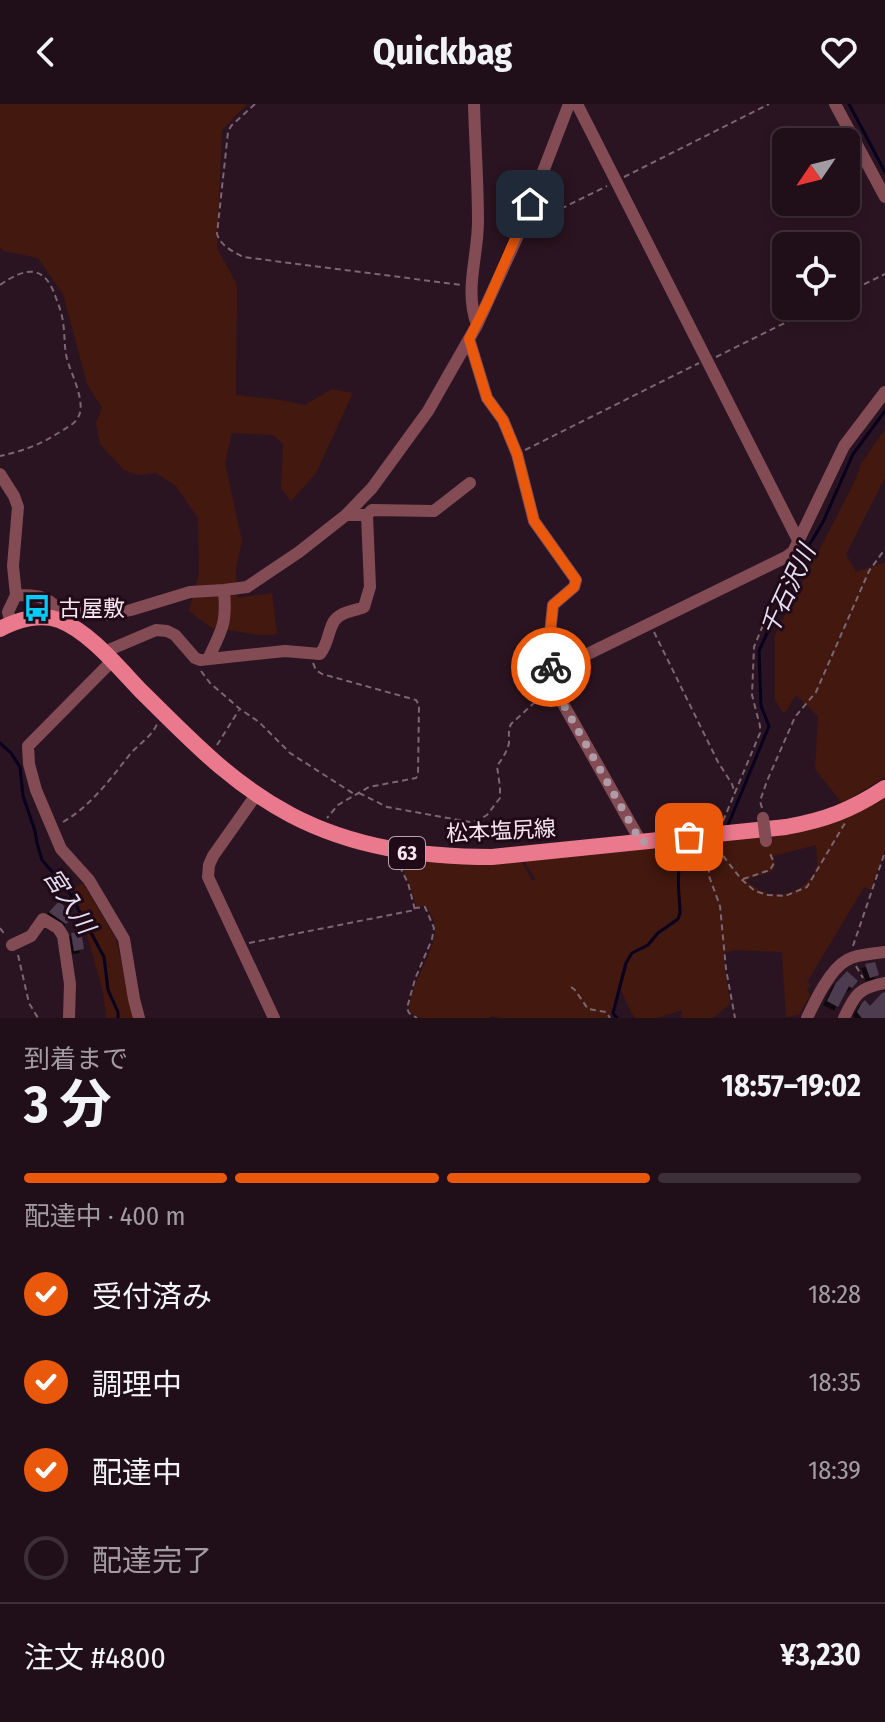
<!DOCTYPE html>
<html lang="ja">
<meta charset="utf-8">
<style>
:root{--surface:#200f19;--page:#281822;--text:#f1f3f6;--muted:#a29ca2;--line:#3d2f38;--accent:#ea580c}
body{margin:0;font-family:"Fira Sans Condensed","Noto Sans JP",sans-serif;background:var(--page);color:var(--text);height:100vh;display:flex;flex-direction:column;font-size:30px;white-space:nowrap}
*{box-sizing:border-box;margin:0}
p{font-size:26px;color:var(--muted)}
.icon{flex:none;width:44px;height:44px;fill:none;stroke:currentColor;stroke-width:2;stroke-linecap:round;stroke-linejoin:round}
.map{position:relative;height:914px;overflow:hidden}
.drawer{display:flex;flex-direction:column;background:var(--surface);flex:1}
.drawer>*{flex:none}
.needle{width:52px;rotate:235deg}
.buttons{position:absolute;left:772px;top:24px;display:grid;gap:16px}
.buttons a{display:grid;place-items:center;width:88px;height:88px;border-radius:12px;background:var(--surface);box-shadow:0 4px 12px #0003,0 0 0 2px var(--line);font-size:40px}
.pin{position:absolute;display:grid;place-items:center;width:68px;height:68px;color:#fff;margin:-34px;border-radius:16px;box-shadow:0 4px 12px #0006}
.courier{position:absolute;display:grid;place-items:center;width:80px;height:80px;margin:-40px;border:6px solid #ea580c;border-radius:50%;background:#fff;color:#222;box-shadow:0 2px 10px #0007}
.headline em{font-style:normal;font-weight:700}
.headline div{display:flex;flex-direction:column-reverse}
.headline{display:flex;align-items:center;justify-content:space-between;height:136px;padding:0 24px}
h1{font-size:52px;font-weight:700;line-height:60px}
.bar{display:grid;grid-template-columns:repeat(4,1fr);gap:12px 8px;align-content:center;height:96px;padding:0 24px}
.bar i{height:10px;border-radius:6px;background:var(--line)}
.bar .current{background:var(--accent)}
.bar p{grid-column:span 4}
.line{display:flex;align-items:center;gap:20px;padding:0 24px;border-top:2px solid var(--line)}
.line div{flex:1}
ol{padding:0 24px;list-style:none}
li{display:flex;align-items:center;gap:24px;height:88px}
li p{margin-inline-start:auto}
li .icon{padding:8px;border-radius:50%;background:var(--accent);color:#fff;stroke-width:4}
li:last-child{color:var(--muted)}
li i{width:44px;height:44px;border:4px solid var(--line);border-radius:50%}
header{display:flex;justify-content:space-between;align-items:center;height:104px;padding:0 24px;background:var(--surface);font-size:36px;font-weight:700}
.map>svg:first-child{display:block}
.green{fill:#43180e;fill-rule:evenodd}
.lines{fill:none;stroke-linecap:round;stroke-linejoin:round}
.stream{stroke:#08001e;stroke-width:3}
.river{stroke:#08001e;stroke-width:16}
.building{fill:#4d3b50;filter:url(#shadow)}
.path{stroke:#7b6671;stroke-width:2;stroke-dasharray:6 4;stroke-linecap:butt}
.minor{stroke:#834c55;stroke-width:12}
.major{stroke:#eb798e;stroke-width:16}
.minor-bridge{stroke:#834c55;stroke-width:12}
.done{stroke:#af9ca6;stroke-width:8;stroke-dasharray:0 14.4}
.route{stroke:#ea580c;stroke-width:10}
.labels{text-anchor:middle;dominant-baseline:central;stroke-width:6;stroke-linejoin:round;paint-order:stroke}
.shield{fill:#200a18;stroke:#b6a3ae;stroke-width:2}
.shield-label{font-size:20px;font-weight:bold;fill:#f6e5ee}
.poi-label{font-size:22px;fill:#f6e5ee;stroke:#200a18;text-anchor:start}
.street-label{font-size:22px;fill:#f6e5ee;stroke:#200a18}
.water-label{font-size:24px;font-style:italic;fill:#e4e0f4;stroke:#200a18}
</style>
<header><svg class="icon" aria-label="back" viewBox="0 0 24 24"><path d="M15 5l-7 7 7 7"/></svg>Quickbag<svg class="icon" aria-label="heart" viewBox="0 0 24 24"><path d="M12 20l-8-8c-3-5 5-10 8-4 3-6 11-1 8 4z"/></svg></header>
<div class="map">
<svg width="885" height="914" viewBox="0 0 885 914">
<defs>
<filter id="shadow"><feDropShadow dx="-4" dy="4" stdDeviation="0" flood-color="#0009"/></filter>
</defs>
<rect width="100%" height="100%" fill="#2b1421"/>
<path class="green" d="M0,0H247L222,26L217,144L237,181L236,291L281,296L305,301L332,285L353,289L316,369L291,397L281,384L283,340L273,331L232,329L225,358L242,437L236,465L237,494L272,489L277,530L261,531L212,524L189,507L199,469L198,414L176,382L156,369L139,371L124,366L100,340L96,319L102,304L87,280L63,190L38,154L4,147L0,144Z
M885,325V374L846,450L856,468L885,458V673L842,699L815,665L818,612L796,591L784,610L775,596V531L854,379L861,360Z
M885,688V745L871,786L864,783L807,878L811,881L807,886L810,891L799,911L786,913L782,848L735,846L723,849L730,900L713,914H681L682,906L657,914H636L632,910L620,884L610,914H499L493,912L488,914H420L410,908C408,901 410,897 412,890C417,873 436,840 435,825C435,817 430,808 426,802H416L409,779L398,757L400,753L521,756L532,777L535,775L525,759L528,755L803,725ZM816,741C816,747 818,755 817,760C817,765 815,767 812,772C796,795 765,796 746,776L770,768L775,765L774,752Z
M83,779L116,835L134,914H106L103,888L74,784Z"/>
<g class="lines">
<path class="stream" d="M849,0L885,68
M0,639L11,649L20,663L23,692L35,727L37,739L42,756L68,786L104,853L108,886L118,908V914
M728,721L769,622L761,602L759,547L797,462L823,418L853,350L885,307
M617,914L613,909L626,859L632,849L648,841L658,829L678,815L680,809C680,792 674,764 685,750C691,743 702,743 710,741"/>
<path class="river" d="M710,741L713,739"/>
</g>
<path class="building" d="M59,797L74,812L66,820L49,808Z
M76,828L77,834L82,833L84,845L74,847L71,829Z
M875,858L879,871L870,874L865,860Z
M847,867L858,877L852,884L849,882L838,903L827,897L836,879Z
M885,888V914H862L857,908L862,899L865,896L870,902L882,889Z"/>
<g class="lines">
<path class="path" d="M255,0L231,22L228,28L217,130C221,142 232,147 243,153L462,181
M624,73L769,0
M534,118L607,82
M0,181C27,162 45,161 56,194C59,202 62,210 63,218C65,231 64,243 67,255C71,270 88,301 77,315C74,320 68,323 63,326C40,341 26,346 0,352
M846,189L885,170
M716,253L819,202
M525,346L699,259
M654,528L718,658L732,680L735,690
M313,559L316,566L322,570L416,596L419,601L418,671L416,674L369,683L338,701L327,714
M201,567L210,579L240,605L259,618L290,649L354,690
M217,641L239,606
M359,689L387,703L470,718L478,716L487,711L500,694V683L497,662C502,655 507,648 509,639C509,632 508,627 511,620L546,588
M762,704L760,697L767,677L795,613L816,588L869,467L885,445
M723,717L760,629V622L752,591L754,543L785,467
M63,718C91,702 111,674 131,649C140,639 152,632 157,620
M716,744L709,759V772L720,802L726,865L735,914
M717,744L741,775L755,787L768,791L785,792L807,783L845,719
M743,775L770,766L774,759L769,747
M414,804L425,803L434,824L432,835L415,875L407,904L409,909L417,914
M0,824L6,832
M249,839L415,806L408,779L397,757
M853,842L885,748
M18,851L29,899L38,914
M856,862L863,874
M571,883L575,886L588,905L606,908L610,914"/>
<path class="minor" d="M474,0C475,39 478,78 478,117C478,154 464,185 477,221
M577,0L799,438
M835,0L885,93
M469,235L487,294L503,316L517,350L534,417L576,476L574,483L553,501L549,540L553,582L641,738
M0,370L14,392L18,403L13,462L16,491L8,508L11,519
M367,411L372,406L434,407L470,379
M16,491C37,491 44,491 60,506
M55,515L60,506L83,510L107,511L131,506L190,488L224,486L247,483L299,448L346,411L372,384L428,307L477,221L521,125L569,0
M104,548L156,526L167,527L175,531L195,554L200,556L285,547L320,550C330,538 328,520 338,513C345,507 355,507 364,503L370,483L367,411H346
M208,555C222,526 227,520 224,486
M112,557L28,642L29,660L36,686L61,745L89,776L124,835L134,895L139,914
M551,568L786,453L793,448L844,342L885,288
M256,691L213,752L209,761L208,773L274,914
M12,841L31,832L43,815L58,824L63,832L70,880L69,914
M807,914C815,897 830,865 847,856C857,850 873,850 885,848
M844,914C855,890 859,884 885,879"/>
<path class="major" d="M0,525C17,516 40,509 59,516C90,528 118,563 141,587C190,635 229,678 291,711C354,744 422,753 492,753L786,723C825,716 852,706 885,684"/>
<path class="minor-bridge" d="M763,714L766,737"/>
</g>
<g class="lines">
<path class="done" d="M551,563L553,582L641,738L689,733"/>
<path class="route" d="M530,100L488,197L469,235L487,294L503,316L517,350L534,417L576,476L574,483L553,501L549,540L551,563"/>
</g>
<defs>
<g id="bus-bare" transform="scale(2.16)"><path d="M-5-6H5V4H4V6H2V4H-2V6H-4V4H-5ZM-3.5-4V0h7V-4ZM-3.5 1.2v1.5H-2V1.2ZM2 1.2v1.5H3.5V1.2Z" fill="#02cbf9" stroke="#200a18" stroke-width="2.5" paint-order="stroke"/></g>
</defs>
<g fill-rule="evenodd">
<use href="#bus-bare" x="37" y="504"/>
</g>
<g class="labels">
<rect class="shield" x="389" y="733" width="36" height="32" rx="6"/>
<g class="shield-label">
<text x="407" y="749">63</text>
</g>
<g class="poi-label">
<text x="59" y="504">古屋敷</text>
</g>
<g class="street-label">
<text transform="translate(501 727) rotate(-3)">松本塩尻線</text>
</g>
<g class="water-label">
<text transform="translate(788 486) rotate(-65)">千石沢川</text>
<text transform="translate(69 797) rotate(57)">宮入川</text>
</g>
</g>
</svg>
<div class="buttons">
<a><svg class="needle" viewBox="-14 -14 28 28"><path d="M0-13l5 13h-10z" fill="#e53935"/><path d="M0 13l5-13h-10z" fill="#a29ca2"/></svg></a>
<a><svg class="icon" aria-label="locate" viewBox="0 0 24 24"><circle cx="12" cy="12" r="6"/><path d="M12 2v4M12 18v4M2 12h4M18 12h4"/></svg></a>
</div>
<div class="pin" style="left:689px;top:733px;background:#ea580c"><svg class="icon" aria-label="bag" viewBox="0 0 24 24"><path d="M5 8h14l-1 12H6zM9 8a3 3 0 0 1 6 0"/></svg></div>
<div class="pin" style="left:530px;top:100px;background:#1f2937"><svg class="icon" aria-label="home" viewBox="0 0 24 24"><path d="M3 11l9-7 9 7M6 9v11h12V9"/></svg></div>
<div class="courier" style="left:551px;top:563px"><svg class="icon" aria-label="bike" viewBox="0 0 24 24"><circle cx="6" cy="16" r="4"/><circle cx="18" cy="16" r="4"/><path d="M6 16l4-8h5l3 8M10 8l3 8H6M13 5h3"/></svg></div>
</div>
<section class="drawer">
<div class="headline"><div><h1>3 分</h1><p>到着まで</p></div><em>18:57–19:02</em></div>
<div class="bar"><i class="current"></i><i class="current"></i><i class="current"></i><i></i><p>配達中 · 400 m</p></div>
<ol>
<li><svg class="icon" aria-label="check" viewBox="0 0 24 24"><path d="M5 12l5 5 9-10"/></svg>受付済み<p>18:28</p></li>
<li><svg class="icon" aria-label="check" viewBox="0 0 24 24"><path d="M5 12l5 5 9-10"/></svg>調理中<p>18:35</p></li>
<li><svg class="icon" aria-label="check" viewBox="0 0 24 24"><path d="M5 12l5 5 9-10"/></svg>配達中<p>18:39</p></li>
<li><i></i>配達完了</li>
</ol>
<div class="line" style="height:104px"><div>注文 #4800</div><b>¥3,230</b></div>
</section>
